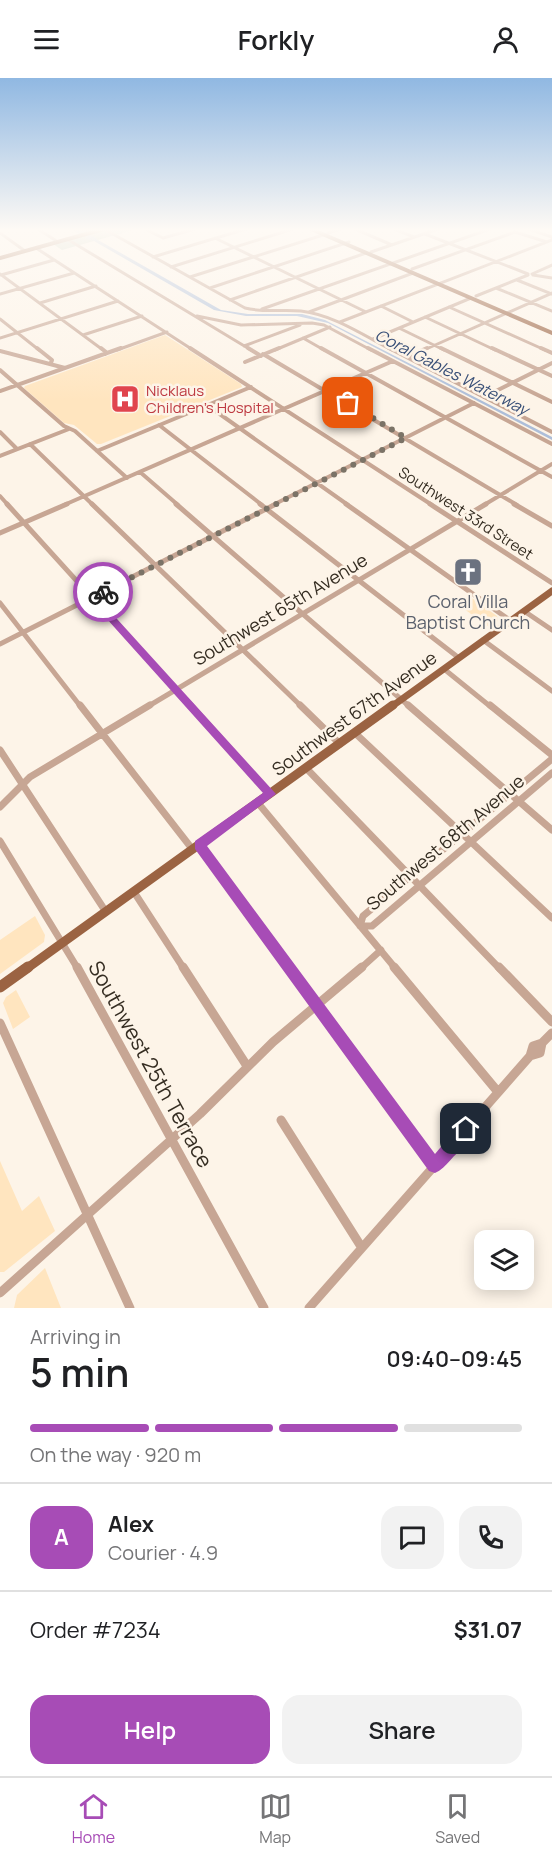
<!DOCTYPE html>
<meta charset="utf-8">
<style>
:root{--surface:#fff;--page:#f2f2f2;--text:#202124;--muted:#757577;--line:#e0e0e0;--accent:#a74cb6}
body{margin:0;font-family:Manrope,sans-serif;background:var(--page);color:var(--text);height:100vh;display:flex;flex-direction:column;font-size:22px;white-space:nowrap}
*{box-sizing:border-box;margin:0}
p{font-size:20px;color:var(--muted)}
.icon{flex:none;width:33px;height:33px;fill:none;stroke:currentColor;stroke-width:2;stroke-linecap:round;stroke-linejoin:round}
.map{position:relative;height:1230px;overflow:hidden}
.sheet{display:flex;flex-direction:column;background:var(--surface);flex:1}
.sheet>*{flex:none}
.tools{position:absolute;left:474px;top:1152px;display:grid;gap:12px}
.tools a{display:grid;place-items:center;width:60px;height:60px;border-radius:12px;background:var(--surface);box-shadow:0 3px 15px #0003;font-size:30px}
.pin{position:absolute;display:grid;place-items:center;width:51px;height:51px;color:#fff;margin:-26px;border-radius:12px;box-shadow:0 3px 9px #0006}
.courier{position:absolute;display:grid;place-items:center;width:60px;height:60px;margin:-30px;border:4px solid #a74cb6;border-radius:50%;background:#fff;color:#222;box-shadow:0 2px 8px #0007}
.head em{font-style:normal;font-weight:600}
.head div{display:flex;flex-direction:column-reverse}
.head{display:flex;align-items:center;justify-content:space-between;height:102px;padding:0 30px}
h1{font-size:39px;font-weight:600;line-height:45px}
.bar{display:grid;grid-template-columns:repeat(4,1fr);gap:9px 6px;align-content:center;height:72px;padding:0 30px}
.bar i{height:8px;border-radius:4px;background:var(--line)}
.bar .current{background:var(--accent)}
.bar p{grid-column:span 4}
.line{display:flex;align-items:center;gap:15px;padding:0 30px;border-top:2px solid var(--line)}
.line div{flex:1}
.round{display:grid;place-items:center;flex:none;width:63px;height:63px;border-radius:18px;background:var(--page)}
.cta{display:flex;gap:12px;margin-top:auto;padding:12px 30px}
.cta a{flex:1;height:69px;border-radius:18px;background:var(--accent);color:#fff;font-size:24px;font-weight:600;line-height:69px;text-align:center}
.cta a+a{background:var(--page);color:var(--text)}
header{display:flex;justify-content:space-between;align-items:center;height:78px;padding:0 30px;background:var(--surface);font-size:27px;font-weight:600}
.tab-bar{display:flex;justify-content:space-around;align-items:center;height:84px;border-top:2px solid var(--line);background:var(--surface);font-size:16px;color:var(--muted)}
.tab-bar a{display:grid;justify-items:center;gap:3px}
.tab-bar .current{color:var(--accent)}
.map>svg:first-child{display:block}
.built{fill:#ffe5bf}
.green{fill:#bac9b6}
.water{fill:#adbed9}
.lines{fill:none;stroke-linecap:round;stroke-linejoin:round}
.minor-far4{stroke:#c7a694;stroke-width:3}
.minor-far3{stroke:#c7a694;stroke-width:4}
.minor-far2{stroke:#c7a694;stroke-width:5}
.minor-far1{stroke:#c7a694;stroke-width:7}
.minor{stroke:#c7a694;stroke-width:9}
.major-far3{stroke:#9b6342;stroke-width:4}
.major-far2{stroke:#9b6342;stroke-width:7}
.major-far1{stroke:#9b6342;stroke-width:9}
.major{stroke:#9b6342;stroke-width:11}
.route{fill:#a74cb6}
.done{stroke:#7b7367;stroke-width:6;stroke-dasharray:0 10.8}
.labels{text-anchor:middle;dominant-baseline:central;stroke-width:5;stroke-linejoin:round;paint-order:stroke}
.far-health-label{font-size:15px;fill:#be3a42;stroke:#fdf4e8;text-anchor:start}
.far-street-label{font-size:15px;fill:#352d22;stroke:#fdf4e8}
.far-water-label{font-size:16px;font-style:italic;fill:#384f77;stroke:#fdf4e8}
.worship-label{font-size:18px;fill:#5b616d;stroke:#fdf4e8}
.street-label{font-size:18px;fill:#352d22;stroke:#fdf4e8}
.near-street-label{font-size:21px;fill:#352d22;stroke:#fdf4e8}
</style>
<header><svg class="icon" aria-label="menu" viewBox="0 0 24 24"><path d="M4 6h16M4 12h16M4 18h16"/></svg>Forkly<svg class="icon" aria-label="person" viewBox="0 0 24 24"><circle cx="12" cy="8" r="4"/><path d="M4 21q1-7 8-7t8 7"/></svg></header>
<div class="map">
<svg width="552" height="1230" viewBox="0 0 552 1230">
<rect width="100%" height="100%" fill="#fdf4e8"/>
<path class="built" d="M165,257L241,306L242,309L101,366H97L74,347L64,345L24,310L25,308Z
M472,520L497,538L498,543L489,549L460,528Z
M35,838L45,857L44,864L0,896V862Z
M16,912L30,939L13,951L3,925L6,919Z
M0,1083L22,1133L39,1118L55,1153L4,1194H0Z
M45,1190L61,1230H14L17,1217Z"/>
<path class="green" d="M91,151H131L133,152L62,172L53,166L83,158L78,155Z"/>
<path class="water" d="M70,151H85L91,158L95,159L98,162L221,232L248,236H302L325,242L552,359V362L328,245L297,238H246L214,232L94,163L85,161L88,159H85Z"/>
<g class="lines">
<path class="minor-far4" d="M38,151L58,164
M104,151L245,230C264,235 282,231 301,233C334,237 363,257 392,272
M145,151L163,160L195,151
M355,151L392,167
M394,151L414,159
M529,151L552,159
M0,155L25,173
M328,155L341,151
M425,156L528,196
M215,160L366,234
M67,161L251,272
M36,170L193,272
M371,174L438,151
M153,179L246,151
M171,189L293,151
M412,191L515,154L547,164
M0,196L103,272
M532,196L552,187
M1,197L54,182
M533,197L552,200
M190,199L323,157
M517,202L552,216
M210,210L349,164
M496,210L552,233
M0,216L74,195
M476,218L528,197
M230,222L366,175
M40,225L96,208
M381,228L413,244
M449,229L545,272
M262,231L490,151
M309,234L413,195
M197,238L241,247L312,245L324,247L371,272
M425,239L495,272
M0,241L39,272
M340,244L552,162
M399,250L444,272
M83,257L142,238
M0,260L118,223
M303,260L324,272
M373,261L471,220
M244,268L300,247
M117,272L167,254
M275,272L330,249
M424,272L552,215"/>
<path class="minor-far3" d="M37,270L52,282L51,285
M101,270L106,274L105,276
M190,270L432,427
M248,270L261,278
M321,270L552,399
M368,270L552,366
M389,270L552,354
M441,270L552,324
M492,270L552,298
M541,270L552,275
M0,273L65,290
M263,276L517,427
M407,279L427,270
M245,284L279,270
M0,292L64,348L75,353L127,400
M0,313L121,270
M484,319L552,285
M207,327L348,427
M159,347L262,427
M0,354L17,371
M30,366L93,427
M97,373L251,309
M0,378L69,351
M140,394L178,427
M0,418L8,427
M64,427L393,283
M273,427L474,325
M484,427L552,386"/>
<path class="minor-far2" d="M7,426L191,629
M92,426L302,629
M176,426L410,629
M260,426L459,580
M346,426L511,543
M430,426L552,505
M514,426L552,448
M0,455L67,426
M0,525L81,629
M524,533L552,552
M483,562L552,613
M0,566L276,426
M444,591L491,629
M147,629L486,426"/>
<path class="minor-far1" d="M80,627L193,772
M190,627L270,716
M300,627L340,666
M408,627L552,752
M490,627L552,677
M355,655L552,840
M0,672L106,834
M552,681L363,838L360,848H372L552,695
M306,690L500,891
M258,725L396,891
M0,729L30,699L150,627
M0,763L78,891
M199,767L290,891
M134,814L184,891
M360,891L381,872"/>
<path class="minor" d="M77,889L264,1230
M183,889L247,988
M289,889L435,1088
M394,889L498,1014
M499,889L552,944
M0,945L130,1230
M530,978L540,975L542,965
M281,1042L362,1170
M451,1069L456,1055L466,1051
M0,1215L200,1036L273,964L362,889
M309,1230L451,1069L461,1064L466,1051L530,978L533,968L542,965L552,955"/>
<path class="major-far3" d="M311,151L552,255
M0,180L104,151"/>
<path class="major-far2" d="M391,629L552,513"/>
<path class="major-far1" d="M26,891L393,627"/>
<path class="major" d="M0,909L28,889"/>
</g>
<linearGradient id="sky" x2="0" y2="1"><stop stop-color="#90b8e2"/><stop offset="0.47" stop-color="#fefaf5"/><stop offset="1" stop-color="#fefaf5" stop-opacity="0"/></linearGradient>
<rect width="552" height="323" fill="url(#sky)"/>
<path class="route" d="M100,512L107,514L98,520L276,716L207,768L435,1076L445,1064L456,1058L461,1046L466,1043L472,1046L474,1051L466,1069C453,1075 447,1090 435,1095L429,1093L195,771V763L263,715L89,521V517Z"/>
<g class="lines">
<path class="done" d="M103,514L406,360L348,325"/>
</g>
<defs>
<g id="hospital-square" transform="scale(1.5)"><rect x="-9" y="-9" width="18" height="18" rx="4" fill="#e0444e" stroke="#fdf4e8"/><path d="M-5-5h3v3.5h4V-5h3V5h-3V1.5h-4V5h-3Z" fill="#fff"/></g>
<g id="church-square" transform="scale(1.5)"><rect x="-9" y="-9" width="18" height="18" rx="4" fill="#6b7280" stroke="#fdf4e8"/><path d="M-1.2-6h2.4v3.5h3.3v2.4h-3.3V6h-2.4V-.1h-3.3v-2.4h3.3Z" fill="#fff"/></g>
</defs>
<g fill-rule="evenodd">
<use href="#hospital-square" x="125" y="321"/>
<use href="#church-square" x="468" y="494"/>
</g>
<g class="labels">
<g class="far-health-label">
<text x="146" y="312">Nicklaus<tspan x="146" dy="17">Children's Hospital</tspan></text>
</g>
<g class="far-street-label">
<text transform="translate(466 435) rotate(33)">Southwest 33rd Street</text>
</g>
<g class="far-water-label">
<text transform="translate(452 294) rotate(27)">Coral Gables Waterway</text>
</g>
<g class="worship-label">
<text x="468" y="523">Coral Villa<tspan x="468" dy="21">Baptist Church</tspan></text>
</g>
<g class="street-label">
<text transform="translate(280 531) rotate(-31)">Southwest 65th Avenue</text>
<text transform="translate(354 635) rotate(-36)">Southwest 67th Avenue</text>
<text transform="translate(445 764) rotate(-40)">Southwest 68th Avenue</text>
</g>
<g class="near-street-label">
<text transform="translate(151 986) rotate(61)">Southwest 25th Terrace</text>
</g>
</g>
</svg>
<div class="tools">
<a><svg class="icon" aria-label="layers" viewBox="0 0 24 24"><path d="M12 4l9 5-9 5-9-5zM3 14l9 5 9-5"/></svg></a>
</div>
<div class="pin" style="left:348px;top:325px;background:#ea580c"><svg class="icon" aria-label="bag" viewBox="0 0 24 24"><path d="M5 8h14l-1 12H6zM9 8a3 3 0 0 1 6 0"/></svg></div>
<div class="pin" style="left:466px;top:1051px;background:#1f2937"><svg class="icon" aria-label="home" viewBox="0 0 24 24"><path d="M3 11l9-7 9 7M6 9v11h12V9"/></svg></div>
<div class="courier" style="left:103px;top:514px"><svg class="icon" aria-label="bike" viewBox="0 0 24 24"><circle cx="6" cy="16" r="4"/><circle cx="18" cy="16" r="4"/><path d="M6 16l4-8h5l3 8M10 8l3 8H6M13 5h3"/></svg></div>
</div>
<section class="sheet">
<div class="head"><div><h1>5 min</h1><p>Arriving in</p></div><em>09:40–09:45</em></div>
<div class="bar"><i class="current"></i><i class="current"></i><i class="current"></i><i></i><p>On the way · 920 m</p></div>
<div class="line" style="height:108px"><b class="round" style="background:var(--accent);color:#fff">A</b><div><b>Alex</b><p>Courier · 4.9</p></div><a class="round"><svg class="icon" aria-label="chat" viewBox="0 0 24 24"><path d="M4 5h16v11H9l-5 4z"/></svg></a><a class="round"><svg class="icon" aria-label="phone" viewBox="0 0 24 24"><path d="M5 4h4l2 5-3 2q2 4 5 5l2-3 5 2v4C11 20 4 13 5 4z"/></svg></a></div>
<div class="line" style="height:78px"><div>Order #7234</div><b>$31.07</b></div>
<div class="cta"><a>Help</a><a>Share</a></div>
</section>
<nav class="tab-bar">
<a class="current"><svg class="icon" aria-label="home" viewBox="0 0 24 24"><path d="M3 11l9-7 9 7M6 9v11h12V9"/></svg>Home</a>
<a><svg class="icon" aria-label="map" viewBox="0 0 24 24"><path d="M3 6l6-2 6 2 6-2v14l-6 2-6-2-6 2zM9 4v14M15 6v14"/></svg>Map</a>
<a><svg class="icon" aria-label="saved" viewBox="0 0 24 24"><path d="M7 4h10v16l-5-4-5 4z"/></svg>Saved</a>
</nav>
